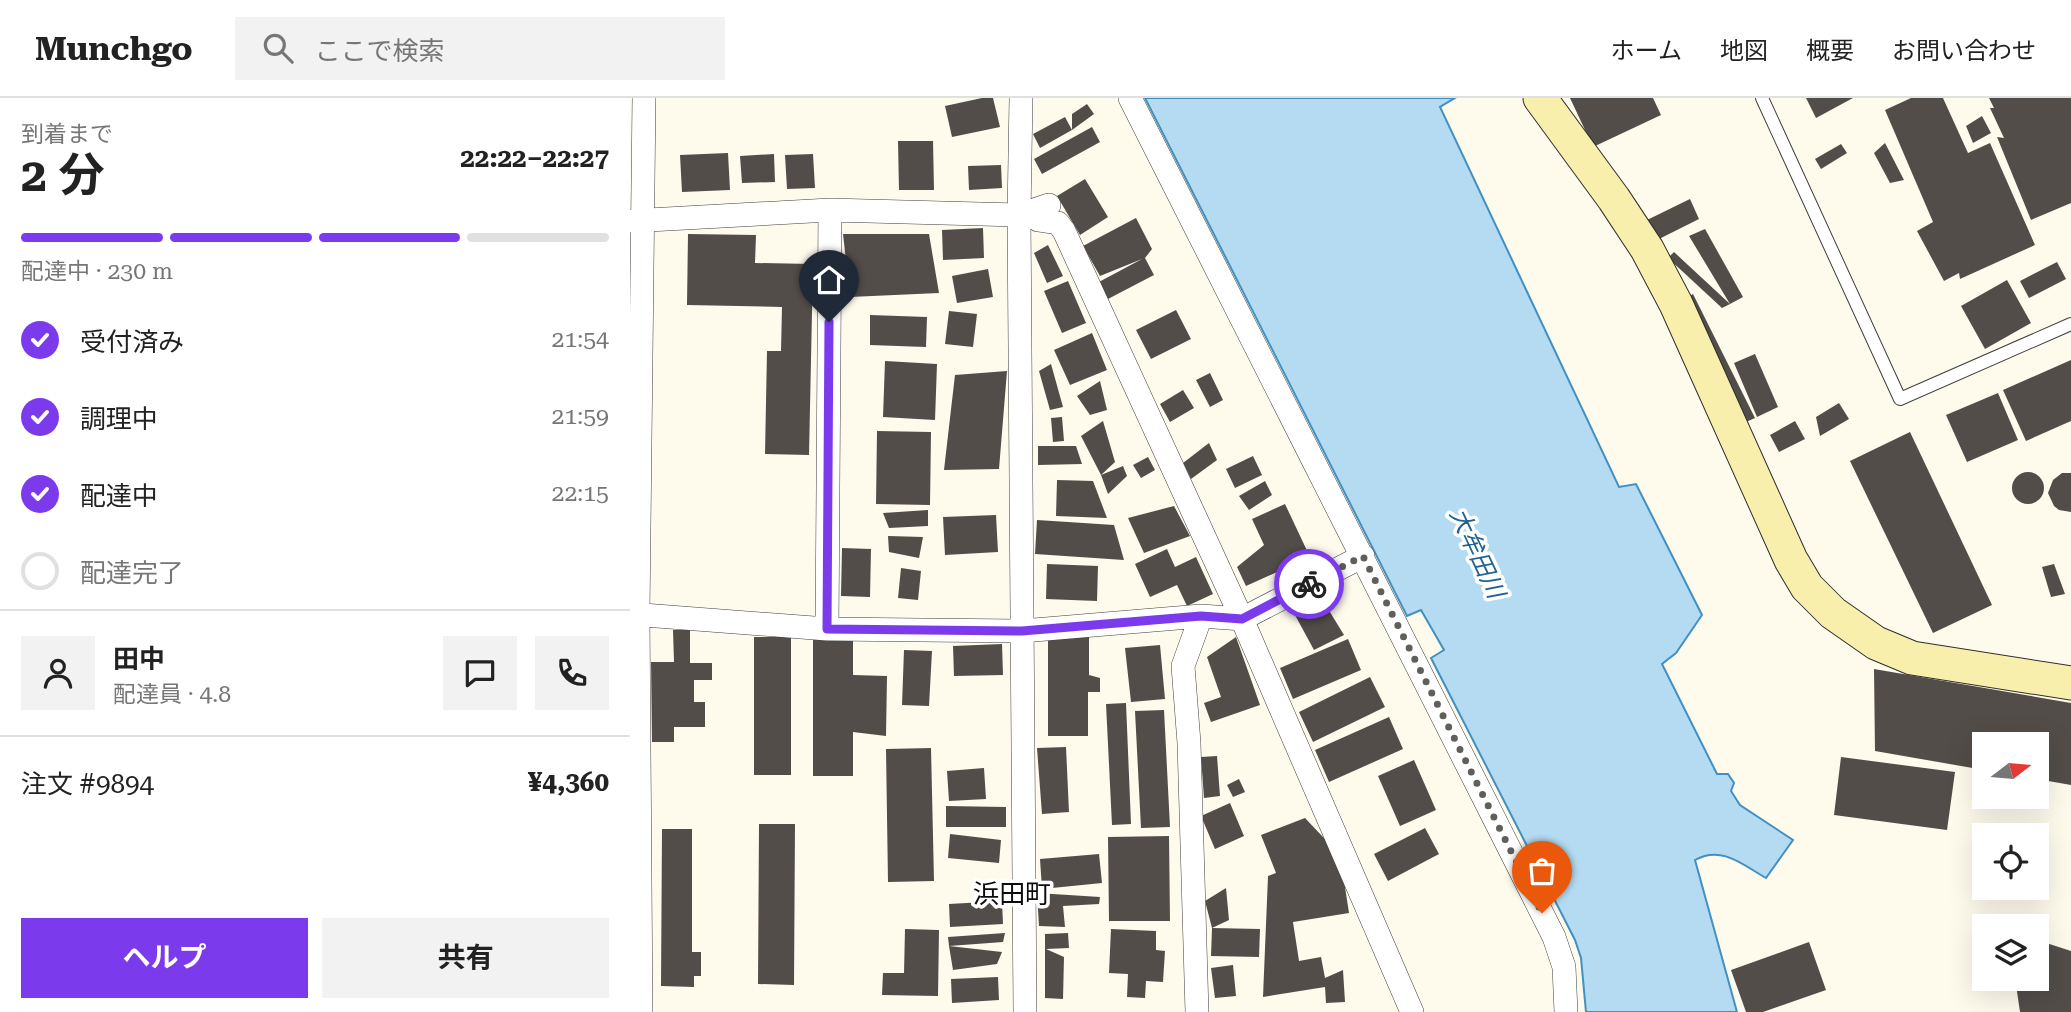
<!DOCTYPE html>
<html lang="ja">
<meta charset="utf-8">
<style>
:root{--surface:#fff;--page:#f2f2f2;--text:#222;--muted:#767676;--line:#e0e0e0;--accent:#7c3aed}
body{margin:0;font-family:"Roboto Serif","Noto Sans JP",serif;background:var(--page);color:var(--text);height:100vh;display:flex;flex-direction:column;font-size:26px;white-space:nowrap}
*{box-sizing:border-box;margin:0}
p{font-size:23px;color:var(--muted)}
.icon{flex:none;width:38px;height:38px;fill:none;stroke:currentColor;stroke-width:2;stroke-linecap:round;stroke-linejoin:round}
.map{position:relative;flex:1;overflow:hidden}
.drawer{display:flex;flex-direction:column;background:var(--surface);width:630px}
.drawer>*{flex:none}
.needle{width:46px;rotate:74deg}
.fabs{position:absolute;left:1342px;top:634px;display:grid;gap:14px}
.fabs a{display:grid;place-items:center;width:77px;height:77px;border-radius:0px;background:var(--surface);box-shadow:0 7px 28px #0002;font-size:35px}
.pin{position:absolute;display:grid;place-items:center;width:60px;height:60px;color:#fff;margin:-72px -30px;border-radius:50% 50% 50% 0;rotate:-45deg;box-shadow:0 0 7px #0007}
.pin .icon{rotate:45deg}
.courier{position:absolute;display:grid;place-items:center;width:70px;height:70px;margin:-35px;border:5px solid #7c3aed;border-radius:50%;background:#fff;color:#222;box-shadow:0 2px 9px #0007}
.overview em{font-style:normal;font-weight:700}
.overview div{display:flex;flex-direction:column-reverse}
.overview{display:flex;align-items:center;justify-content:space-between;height:119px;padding:0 21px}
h1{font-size:46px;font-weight:700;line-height:52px}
.bar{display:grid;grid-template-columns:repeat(4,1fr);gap:10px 7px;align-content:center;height:84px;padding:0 21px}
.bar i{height:9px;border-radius:5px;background:var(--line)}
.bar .current{background:var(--accent)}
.bar p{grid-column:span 4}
.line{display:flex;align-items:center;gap:18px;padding:0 21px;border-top:2px solid var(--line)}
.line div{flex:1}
.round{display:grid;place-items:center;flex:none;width:74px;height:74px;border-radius:0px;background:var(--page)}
ol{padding:0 21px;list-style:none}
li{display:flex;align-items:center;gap:21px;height:77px}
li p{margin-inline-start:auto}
li .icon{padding:7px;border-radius:50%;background:var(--accent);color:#fff;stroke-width:4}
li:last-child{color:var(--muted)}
li i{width:38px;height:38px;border:4px solid var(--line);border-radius:50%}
.button{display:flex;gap:14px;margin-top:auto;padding:14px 21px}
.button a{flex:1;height:80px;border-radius:0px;background:var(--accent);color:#fff;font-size:28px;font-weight:700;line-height:80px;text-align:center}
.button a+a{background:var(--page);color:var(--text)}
header{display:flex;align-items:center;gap:42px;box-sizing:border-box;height:98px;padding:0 35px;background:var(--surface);border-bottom:2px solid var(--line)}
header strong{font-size:33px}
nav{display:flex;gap:38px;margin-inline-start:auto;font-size:24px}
.search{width:490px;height:63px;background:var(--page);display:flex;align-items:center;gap:18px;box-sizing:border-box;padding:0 24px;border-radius:0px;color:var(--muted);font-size:26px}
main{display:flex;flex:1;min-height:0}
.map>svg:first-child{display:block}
.water{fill:#b4dbf1;stroke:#4190c2;stroke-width:2}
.building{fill:#534d49}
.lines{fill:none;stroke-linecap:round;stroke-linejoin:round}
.lane-casing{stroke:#3f3f3f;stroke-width:14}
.street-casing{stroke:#3f3f3f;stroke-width:24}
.secondary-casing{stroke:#2e2e2e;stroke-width:35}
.lane{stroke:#fff;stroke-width:12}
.street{stroke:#fff;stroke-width:23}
.secondary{stroke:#f9efac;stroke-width:33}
.done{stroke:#615f5a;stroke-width:7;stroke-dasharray:0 12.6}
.route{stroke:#7c3aed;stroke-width:9}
.labels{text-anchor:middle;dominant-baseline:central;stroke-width:7;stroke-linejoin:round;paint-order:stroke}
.water-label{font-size:24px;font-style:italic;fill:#1f6293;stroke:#fff}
.quarter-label{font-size:26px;fill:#0c0c0c;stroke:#fff}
</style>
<header>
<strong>Munchgo</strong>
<div class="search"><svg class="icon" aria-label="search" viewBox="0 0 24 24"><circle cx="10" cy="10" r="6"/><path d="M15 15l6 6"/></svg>ここで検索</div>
<nav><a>ホーム</a><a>地図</a><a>概要</a><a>お問い合わせ</a></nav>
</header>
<main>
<section class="drawer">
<div class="overview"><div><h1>2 分</h1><p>到着まで</p></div><em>22:22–22:27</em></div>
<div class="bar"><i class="current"></i><i class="current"></i><i class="current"></i><i></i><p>配達中 · 230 m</p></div>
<ol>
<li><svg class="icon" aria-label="check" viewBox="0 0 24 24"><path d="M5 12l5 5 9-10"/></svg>受付済み<p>21:54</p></li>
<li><svg class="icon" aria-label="check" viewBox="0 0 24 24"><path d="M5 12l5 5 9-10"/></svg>調理中<p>21:59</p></li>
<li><svg class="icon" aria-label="check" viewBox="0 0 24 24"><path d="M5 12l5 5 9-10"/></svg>配達中<p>22:15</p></li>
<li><i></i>配達完了</li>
</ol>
<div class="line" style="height:126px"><a class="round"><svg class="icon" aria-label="person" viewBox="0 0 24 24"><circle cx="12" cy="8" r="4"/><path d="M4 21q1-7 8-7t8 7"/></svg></a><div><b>田中</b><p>配達員 · 4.8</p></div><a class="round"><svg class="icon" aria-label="chat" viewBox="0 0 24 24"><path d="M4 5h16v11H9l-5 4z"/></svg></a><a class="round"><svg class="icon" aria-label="phone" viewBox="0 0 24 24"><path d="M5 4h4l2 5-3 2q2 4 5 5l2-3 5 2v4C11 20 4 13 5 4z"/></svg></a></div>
<div class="line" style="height:91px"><div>注文 #9894</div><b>¥4,360</b></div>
<div class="button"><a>ヘルプ</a><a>共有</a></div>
</section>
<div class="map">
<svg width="1441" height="914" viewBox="0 0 1441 914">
<rect width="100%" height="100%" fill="#fefaec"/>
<path class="water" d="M515,0H825L810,9L989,389L1006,386L1072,517L1046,555L1032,566L1087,676H1098L1104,685L1101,693L1110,707L1163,742L1136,780C1113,767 1092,747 1065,762L1107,914H956L951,860L945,842L801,560L814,552L791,512L777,518Z"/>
<path class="building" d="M352,0H363L370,29L322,39L315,8Z
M940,0H1023L1031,17L963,49Z
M1176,0H1223L1186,20Z
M1281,0H1313L1338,55L1360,45L1405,147L1330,181L1329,175L1314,183L1287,133L1303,124L1255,12Z
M1359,0H1441V105L1401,122L1367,39L1374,40L1360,10H1364Z
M457,6L464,16L442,32V16Z
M1352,18L1361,35L1343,45L1336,28Z
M435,19L442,32L410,50L403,36Z
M462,29L470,44L412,76L404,61Z
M268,43H303L304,92H269Z
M1255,45L1274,82L1260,85L1244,55Z
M1211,46L1217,55L1191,71L1185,61Z
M98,55L100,92L52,94L50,57Z
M144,56L145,84L112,85L110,58Z
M183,56L185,90L157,91L155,57Z
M371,67L372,90L339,92L338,68Z
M455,81L478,119L450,137L427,98Z
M1060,101L1069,121L1027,142L1017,122Z
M506,120L522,151L515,160L524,177L476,202L467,185L512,161L470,178L453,148Z
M353,130L354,160L313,162L312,132Z
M1075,131L1113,199L1100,206L1092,210L1038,160L1044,154L1100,206L1059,138Z
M58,136L126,137L125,165L183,166L179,357L135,356L137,253H151L152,209L57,207Z
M213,136H299L309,195L220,199Z
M418,147L433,178L417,185L404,155Z
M1427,164L1436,181L1399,200L1390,183Z
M358,171L363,199L327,205L322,178Z
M1377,182L1401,225L1355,251L1331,208Z
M438,183L456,225L432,235L414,193Z
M1063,196L1125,320L1116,324L1054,201Z
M546,212L561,241L521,261L506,232Z
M319,213L347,216L343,249L315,246Z
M240,217L297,219L296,249L240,247Z
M462,235L477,272L440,287L424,252Z
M1125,256L1148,309L1127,319L1104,265Z
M1441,262V323L1396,343L1373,292Z
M255,263L307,266L305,322L253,319Z
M421,266L433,309L420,312L409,273Z
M377,273L369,371L314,372L325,277Z
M580,275L593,302L580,309L566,282Z
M470,283L477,312L460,317L447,298Z
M553,292L564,310L540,324L530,306Z
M1368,295L1388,342L1337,364L1316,317Z
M1209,305L1219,321L1190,338L1186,319Z
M432,319L434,343L423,344L421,320Z
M473,323L485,364L471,377L451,338Z
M1165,323L1175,341L1149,354L1140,337Z
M247,333L301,334L300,407L246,406Z
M1280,334L1362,507L1303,535L1220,363Z
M579,345L587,362L561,381L553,365Z
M408,348H446L452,366L408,367Z
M623,358L632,377L605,390L596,371Z
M518,359L525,372L511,380L503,367Z
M493,368L497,378L478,396L471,377Z
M1382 390a16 16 0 1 1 32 0a16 16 0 1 1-32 0Z
M1432,375H1441V414L1429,412L1424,408L1418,395L1423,382Z
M427,382L463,383L477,420L426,418Z
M635,383L642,397L619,412L609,398Z
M655,406L680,459L616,488L607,469L634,447L622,421Z
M544,408L560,438L514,455L498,420Z
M298,412V428L259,430L253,415Z
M366,417L368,454L315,457L313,419Z
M407,422L484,427L494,462L405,456Z
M258,438L293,439L289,460L259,454Z
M212,450L241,451L240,499L211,498Z
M537,451L545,469L566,459L583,496L557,508L547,487L520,499L505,466Z
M417,466L468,468L467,503L416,501Z
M1424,466L1435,496L1421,499L1412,469Z
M271,470L291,473L288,502L268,500Z
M692,501L714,537L684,552L665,517Z
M43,532H60V565H82V582H64V604H75V629H44V644H22L21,564H44Z
M124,539H161V677H124Z
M183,539H223V577L257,578L256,638L223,634V678H183Z
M418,539H459V577L470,580V594H458V638H418Z
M606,539L630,607L581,624L574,605L591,599L577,559Z
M718,541L731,572L663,601L650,570Z
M372,546L373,577L324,578L323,548Z
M530,547L535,601L501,604L495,550Z
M274,552L302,553L299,608L272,607Z
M1244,571L1441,605V687L1407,681V646H1354V672L1245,653Z
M740,579L755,609L683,644L669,614Z
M496,605L501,726L482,727L476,606Z
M534,612L540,729L511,730L505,613Z
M759,619L773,651L699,684L685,652Z
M436,649L439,714L412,716L407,650Z
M301,650L304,783L258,784L256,651Z
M587,658L590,698L574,700L571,659Z
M1211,659L1325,674L1317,732L1204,717Z
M784,662L806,712L770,728L748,678Z
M354,670L356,701L319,703L317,673Z
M609,681L615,694L603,699L597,687Z
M600,705L614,738L585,751L571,718Z
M316,708L376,709V729H316Z
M675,720L710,757L719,815L663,824L669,863L691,859L695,880L713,872L715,904L696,905L695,889L633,899L638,778L646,775L631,737Z
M129,726H165L164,887L128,886Z
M795,730L809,756L758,783L744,756Z
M32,731H62V854H71V878H64V889L31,888Z
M320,736L371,742L369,765L318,760Z
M539,738L540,823H479L478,739Z
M469,756L472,785L412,791L410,761Z
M596,790L599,822L582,830L630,831L629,859L581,858L582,830L575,803Z
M407,795L470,799L469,806L433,808L435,829L409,828Z
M372,803L373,826L320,829L319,806Z
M275,831L309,832L308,898L252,897L253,875H274Z
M481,831L526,833V852L535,853L533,884L516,883L515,900L497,899L498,876L479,875Z
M375,835L373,844L319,848L372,854L367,866L323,872L319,848L318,839Z
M438,835L439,850L416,851L434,859L433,901L415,900V836Z
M1407,842L1441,853V914H1390L1385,880H1407Z
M1179,844L1196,892L1133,914H1116L1101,872Z
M603,867L606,898L585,900L581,870Z
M368,879L369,902L322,905L321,881Z"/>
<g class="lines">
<g class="lane-casing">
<path id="lane" d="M1132,0L1270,301L1441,226"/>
</g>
<g class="street-casing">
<path id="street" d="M391,0L389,117L395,914
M500,0L924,839L934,869L936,914
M0,123L200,112L389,117L419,107L408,122L428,125L434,133L612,521L782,914
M0,516L197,531L392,533L571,518L612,521L733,458
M197,531L200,112
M11,914L8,516L14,0
M567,914L559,645L553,568L571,518"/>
</g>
<g class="secondary-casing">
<path id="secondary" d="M910,0L984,101L1017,151L1046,206L1161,462L1177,489L1203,515L1246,545L1282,560L1441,585"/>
</g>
<use href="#lane" class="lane"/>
<use href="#street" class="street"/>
<use href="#secondary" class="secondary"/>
</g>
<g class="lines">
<path class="done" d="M679,486L733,458L912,815"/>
<path class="route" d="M199,224L197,531L392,533L571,518L612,521L679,486"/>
</g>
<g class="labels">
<g class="water-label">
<text transform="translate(847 455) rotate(65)">大牟田川</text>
</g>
<g class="quarter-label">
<text x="382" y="796">浜田町</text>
</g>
</g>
</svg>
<div class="fabs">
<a><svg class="needle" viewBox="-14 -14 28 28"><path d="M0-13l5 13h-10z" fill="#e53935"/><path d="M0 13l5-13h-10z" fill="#767676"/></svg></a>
<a><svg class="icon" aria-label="locate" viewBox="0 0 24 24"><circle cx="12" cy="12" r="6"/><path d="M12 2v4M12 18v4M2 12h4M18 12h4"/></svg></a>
<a><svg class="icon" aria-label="layers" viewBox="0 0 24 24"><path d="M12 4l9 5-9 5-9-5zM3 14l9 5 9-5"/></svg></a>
</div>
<div class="pin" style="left:912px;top:815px;background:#ea580c"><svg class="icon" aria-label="bag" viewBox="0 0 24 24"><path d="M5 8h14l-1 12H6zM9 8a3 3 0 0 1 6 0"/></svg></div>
<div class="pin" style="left:199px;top:224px;background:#1f2937"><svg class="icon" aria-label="home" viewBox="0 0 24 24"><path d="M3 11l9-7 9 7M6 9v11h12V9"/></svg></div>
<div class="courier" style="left:679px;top:486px"><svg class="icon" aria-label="bike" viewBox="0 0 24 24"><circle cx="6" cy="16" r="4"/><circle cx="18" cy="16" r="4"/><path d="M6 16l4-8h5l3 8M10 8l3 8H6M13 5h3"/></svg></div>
</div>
</main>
